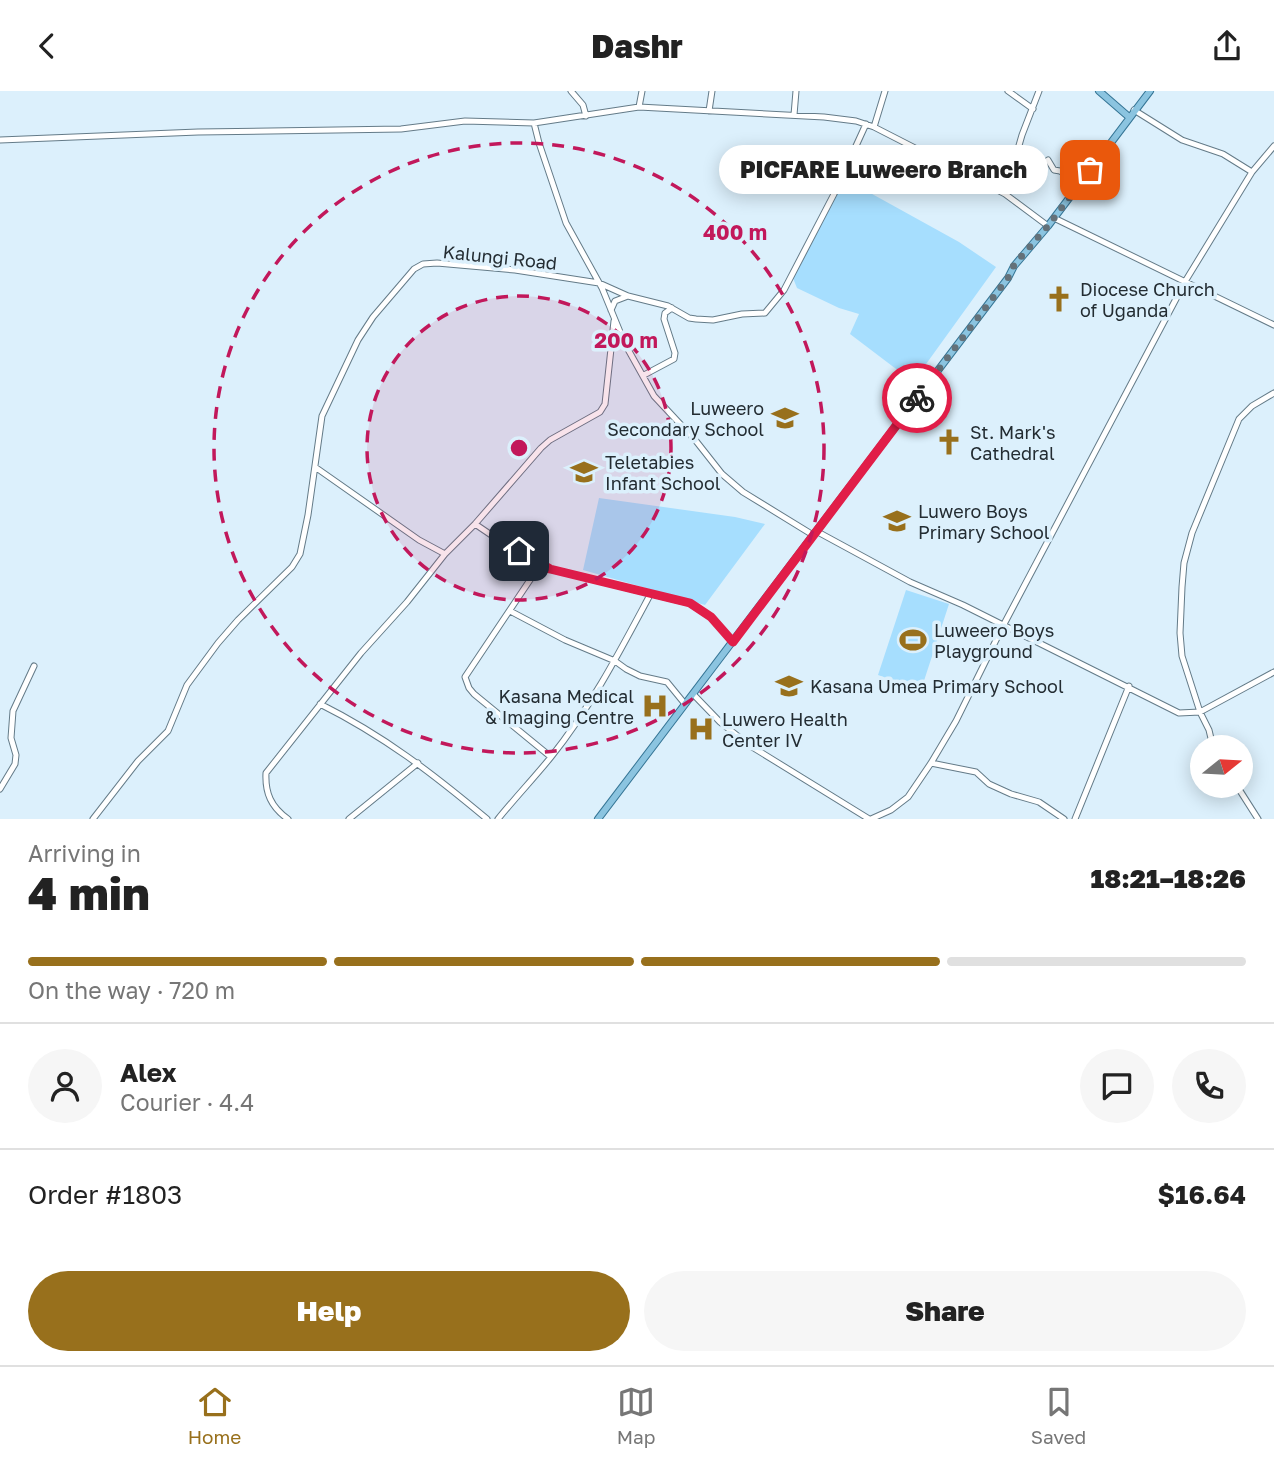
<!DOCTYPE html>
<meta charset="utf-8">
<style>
:root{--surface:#fff;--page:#f6f6f6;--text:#222;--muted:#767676;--line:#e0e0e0;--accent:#98701c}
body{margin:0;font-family:"Golos Text",sans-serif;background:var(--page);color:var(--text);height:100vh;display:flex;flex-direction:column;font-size:26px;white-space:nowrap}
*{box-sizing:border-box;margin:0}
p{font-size:23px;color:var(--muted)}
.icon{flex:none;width:38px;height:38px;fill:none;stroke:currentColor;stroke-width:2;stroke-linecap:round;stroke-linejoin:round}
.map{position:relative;height:728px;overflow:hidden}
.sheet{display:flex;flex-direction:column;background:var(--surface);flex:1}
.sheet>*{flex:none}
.needle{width:46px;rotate:72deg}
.tools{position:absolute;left:1190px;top:644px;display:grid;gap:14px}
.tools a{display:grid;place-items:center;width:63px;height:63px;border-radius:50%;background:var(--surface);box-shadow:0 4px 18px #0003;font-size:35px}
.pin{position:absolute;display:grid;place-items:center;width:60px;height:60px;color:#fff;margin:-30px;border-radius:14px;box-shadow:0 4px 10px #0006}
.courier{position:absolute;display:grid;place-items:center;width:70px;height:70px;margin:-35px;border:5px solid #e11d48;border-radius:50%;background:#fff;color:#222;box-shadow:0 2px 9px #0007}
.bubble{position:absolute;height:49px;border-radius:24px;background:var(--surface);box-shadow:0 4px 18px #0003;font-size:23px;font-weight:800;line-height:49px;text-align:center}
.summary em{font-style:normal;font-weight:800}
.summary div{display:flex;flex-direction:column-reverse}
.summary{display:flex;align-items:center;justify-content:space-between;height:119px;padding:0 28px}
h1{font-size:46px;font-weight:800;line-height:52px}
.bar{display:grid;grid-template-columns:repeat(4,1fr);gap:10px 7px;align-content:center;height:84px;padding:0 28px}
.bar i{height:9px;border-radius:5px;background:var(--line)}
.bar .selected{background:var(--accent)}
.bar p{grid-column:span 4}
.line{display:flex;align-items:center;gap:18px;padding:0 28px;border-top:2px solid var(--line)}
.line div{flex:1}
.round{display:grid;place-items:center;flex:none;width:74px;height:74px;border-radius:37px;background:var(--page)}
.action{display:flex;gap:14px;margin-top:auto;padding:14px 28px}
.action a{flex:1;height:80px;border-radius:42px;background:var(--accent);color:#fff;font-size:28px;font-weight:800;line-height:80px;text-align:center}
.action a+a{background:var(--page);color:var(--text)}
header{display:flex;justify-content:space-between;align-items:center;height:91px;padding:0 28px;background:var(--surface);font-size:32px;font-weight:800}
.menu{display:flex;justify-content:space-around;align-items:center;height:98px;border-top:2px solid var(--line);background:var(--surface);font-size:19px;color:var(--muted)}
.menu a{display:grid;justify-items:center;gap:4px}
.menu .selected{color:var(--accent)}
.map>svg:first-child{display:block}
.green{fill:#a6defe}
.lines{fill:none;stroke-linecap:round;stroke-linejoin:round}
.minor-casing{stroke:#647b88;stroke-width:7}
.major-casing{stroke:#357595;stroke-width:8}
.minor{stroke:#fff;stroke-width:5}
.major{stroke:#8bc4e0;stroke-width:6}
.done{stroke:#647179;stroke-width:7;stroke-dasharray:0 12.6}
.route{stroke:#e11d48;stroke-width:9}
.ring{fill:none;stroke:#c2185b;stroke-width:3.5;stroke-dasharray:12 9}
.labels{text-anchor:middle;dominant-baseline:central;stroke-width:7;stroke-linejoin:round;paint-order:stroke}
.street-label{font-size:18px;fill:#232c32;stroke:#dcf0fc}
.poi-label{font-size:18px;fill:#232c32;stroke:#dcf0fc;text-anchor:start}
.centre{fill:#c2185b;stroke:#dcf0fc;stroke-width:3.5}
.ring-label{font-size:21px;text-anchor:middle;font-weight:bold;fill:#c2185b;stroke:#dcf0fc;stroke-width:7;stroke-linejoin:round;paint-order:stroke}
</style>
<header><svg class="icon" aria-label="back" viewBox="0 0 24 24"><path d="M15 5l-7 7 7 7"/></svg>Dashr<svg class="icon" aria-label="share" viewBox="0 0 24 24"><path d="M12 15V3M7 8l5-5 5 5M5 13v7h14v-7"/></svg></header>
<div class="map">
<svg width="1274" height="728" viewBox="0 0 1274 728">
<rect width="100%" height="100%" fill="#dcf0fc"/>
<path class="green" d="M845,88L959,151L996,176L916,287H908L850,243L859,223L839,217L797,197L793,187Z
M599,407L735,426L765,433L705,514L583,479Z
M906,499L949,513L921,599L878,584Z"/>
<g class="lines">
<g class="minor-casing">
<path id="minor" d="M571,0L583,14L586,25
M1008,0L1033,18
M639,16L642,0
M1134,19L1182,49L1223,63L1252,81
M709,20L712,0
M794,24L796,0
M534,32L539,52L566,132L602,197L625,253L654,305L696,350L722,383L743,401L813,444
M874,36L885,0
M0,49L198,41L401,38L465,30L534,32L639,16L824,26L856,30L874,36L1005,103L1048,135
M1048,69L1054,79L1060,80L1080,92
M1005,103L1022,44L1039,0
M1054,127L1274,234
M611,219L615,210L628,205
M644,284L674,268L675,262L664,228L665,222L672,217
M315,376L419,449L445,463
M475,433L503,452L550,478L689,512L711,526L733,551
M816,440L910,491L963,514L1179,622L1200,621L1274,581
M540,474L465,586L469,597L474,603L551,666
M510,520L565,549L615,570L626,578L640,585L667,591L685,613
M693,603L720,631L749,654L869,728
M320,613C384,645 432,682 487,728
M1213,656L1209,639L1200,621L1182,565L1180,542L1182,496L1184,472L1192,442L1239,328L1252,315L1274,302
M931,672L976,681L989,693L1011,703L1039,711L1064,728
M1237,695L1258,728
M0,698L15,673L16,664L11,647L13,620L34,575
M93,728L138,670L168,640L187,594L218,552L238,529L292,476L300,463L308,424L322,325L358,249L373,226L414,178L423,173L437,172L515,179L599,192L628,205L668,215L689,227L696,228L713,229L742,223L765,222L784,199L834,103L866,33
M288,728C271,716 265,702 266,682L361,562L407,511L445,463L475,433L541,357L550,349L600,321L605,313L614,230
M349,728L418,672
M498,728C515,707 534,687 551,666C591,616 620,560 650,504
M871,728L891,719L908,706L931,672L956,630L1003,535L1186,189L1252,81L1274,55
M1075,728L1129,595"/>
</g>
<g class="major-casing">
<path id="major" d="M1099,0L1129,26
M598,728L1008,187L1014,175L1048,135L1150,0"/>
</g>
<use href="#minor" class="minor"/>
<use href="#major" class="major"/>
</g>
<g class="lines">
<path class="done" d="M917,307L1008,187L1014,174L1048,135L1090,79"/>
<path class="route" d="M519,460L550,478L690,512L711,526L733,551L917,307"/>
</g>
<circle cx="519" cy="357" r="152" fill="#c2185b" fill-opacity=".12"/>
<g class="ring">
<circle cx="519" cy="357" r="152"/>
<circle cx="519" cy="357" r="305"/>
</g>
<defs>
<g id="church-bare" transform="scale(2.1)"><path d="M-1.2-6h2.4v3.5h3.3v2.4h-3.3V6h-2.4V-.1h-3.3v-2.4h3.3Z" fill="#98701c" stroke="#dcf0fc" stroke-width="2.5" paint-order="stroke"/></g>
<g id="school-bare" transform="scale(2.1)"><path d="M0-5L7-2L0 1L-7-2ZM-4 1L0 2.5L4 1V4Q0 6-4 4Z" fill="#98701c" stroke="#dcf0fc" stroke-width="2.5" paint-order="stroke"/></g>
<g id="stadium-bare" transform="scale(2.1)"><path d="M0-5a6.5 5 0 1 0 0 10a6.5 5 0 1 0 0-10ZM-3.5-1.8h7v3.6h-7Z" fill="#98701c" stroke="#dcf0fc" stroke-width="2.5" paint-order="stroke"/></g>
<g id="hospital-bare" transform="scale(2.1)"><path d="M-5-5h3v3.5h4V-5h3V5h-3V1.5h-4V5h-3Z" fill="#98701c" stroke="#dcf0fc" stroke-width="2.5" paint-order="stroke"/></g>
</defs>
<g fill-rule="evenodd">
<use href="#church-bare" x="1059" y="208"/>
<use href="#school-bare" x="785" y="327"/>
<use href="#church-bare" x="949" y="351"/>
<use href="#school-bare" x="584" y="381"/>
<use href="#school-bare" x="897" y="430"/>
<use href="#stadium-bare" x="913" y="549"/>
<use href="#school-bare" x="789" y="595"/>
<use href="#hospital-bare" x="655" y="615"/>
<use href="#hospital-bare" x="701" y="638"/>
</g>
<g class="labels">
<g class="street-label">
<text transform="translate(500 166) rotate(6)">Kalungi Road</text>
</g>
<g class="poi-label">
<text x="1080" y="198">Diocese Church<tspan x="1080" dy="21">of Uganda</tspan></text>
<text x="764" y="317" text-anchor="end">Luweero<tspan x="764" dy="21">Secondary School</tspan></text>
<text x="970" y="341">St. Mark's<tspan x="970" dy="21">Cathedral</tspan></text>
<text x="605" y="371">Teletabies<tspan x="605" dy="21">Infant School</tspan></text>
<text x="918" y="420">Luwero Boys<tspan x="918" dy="21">Primary School</tspan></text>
<text x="934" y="539">Luweero Boys<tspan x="934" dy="21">Playground</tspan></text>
<text x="810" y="595">Kasana Umea Primary School</text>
<text x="634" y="605" text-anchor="end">Kasana Medical<tspan x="634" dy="21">&amp; Imaging Centre</tspan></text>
<text x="722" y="628">Luwero Health<tspan x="722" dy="21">Center IV</tspan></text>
</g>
</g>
<circle cx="519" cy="357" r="10" class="centre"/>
<g class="ring-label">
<text x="735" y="149">400 m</text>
<text x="626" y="257">200 m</text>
</g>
</svg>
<div class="tools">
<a><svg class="needle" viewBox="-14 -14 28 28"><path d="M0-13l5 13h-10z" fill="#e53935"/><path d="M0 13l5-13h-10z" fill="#767676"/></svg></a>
</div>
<div class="pin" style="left:1090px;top:79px;background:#ea580c"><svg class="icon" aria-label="bag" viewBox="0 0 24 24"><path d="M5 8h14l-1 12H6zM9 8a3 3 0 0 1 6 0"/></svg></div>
<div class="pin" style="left:519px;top:460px;background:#1f2937"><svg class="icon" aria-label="home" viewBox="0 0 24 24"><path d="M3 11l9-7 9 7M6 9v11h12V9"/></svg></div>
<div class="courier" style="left:917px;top:307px"><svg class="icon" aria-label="bike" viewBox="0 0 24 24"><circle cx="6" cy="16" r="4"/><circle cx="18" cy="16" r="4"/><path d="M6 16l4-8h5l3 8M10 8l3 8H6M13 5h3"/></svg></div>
<div class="bubble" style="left:719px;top:54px;width:329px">PICFARE Luweero Branch</div>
</div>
<section class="sheet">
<div class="summary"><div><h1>4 min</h1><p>Arriving in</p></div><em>18:21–18:26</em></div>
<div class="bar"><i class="selected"></i><i class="selected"></i><i class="selected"></i><i></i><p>On the way · 720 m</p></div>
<div class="line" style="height:126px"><a class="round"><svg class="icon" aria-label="person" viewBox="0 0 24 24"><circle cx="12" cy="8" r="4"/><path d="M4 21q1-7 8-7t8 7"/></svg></a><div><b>Alex</b><p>Courier · 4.4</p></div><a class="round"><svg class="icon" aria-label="chat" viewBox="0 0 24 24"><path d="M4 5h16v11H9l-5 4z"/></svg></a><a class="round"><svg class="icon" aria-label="phone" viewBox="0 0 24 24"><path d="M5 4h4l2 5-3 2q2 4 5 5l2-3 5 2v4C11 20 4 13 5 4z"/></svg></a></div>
<div class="line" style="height:91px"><div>Order #1803</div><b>$16.64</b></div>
<div class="action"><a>Help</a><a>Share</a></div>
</section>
<nav class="menu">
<a class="selected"><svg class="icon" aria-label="home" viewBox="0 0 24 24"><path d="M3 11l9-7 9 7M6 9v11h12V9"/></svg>Home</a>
<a><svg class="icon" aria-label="map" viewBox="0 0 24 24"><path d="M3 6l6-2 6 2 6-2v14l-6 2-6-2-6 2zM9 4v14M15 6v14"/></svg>Map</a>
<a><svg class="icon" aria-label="saved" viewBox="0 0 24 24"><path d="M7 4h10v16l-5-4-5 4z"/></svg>Saved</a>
</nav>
